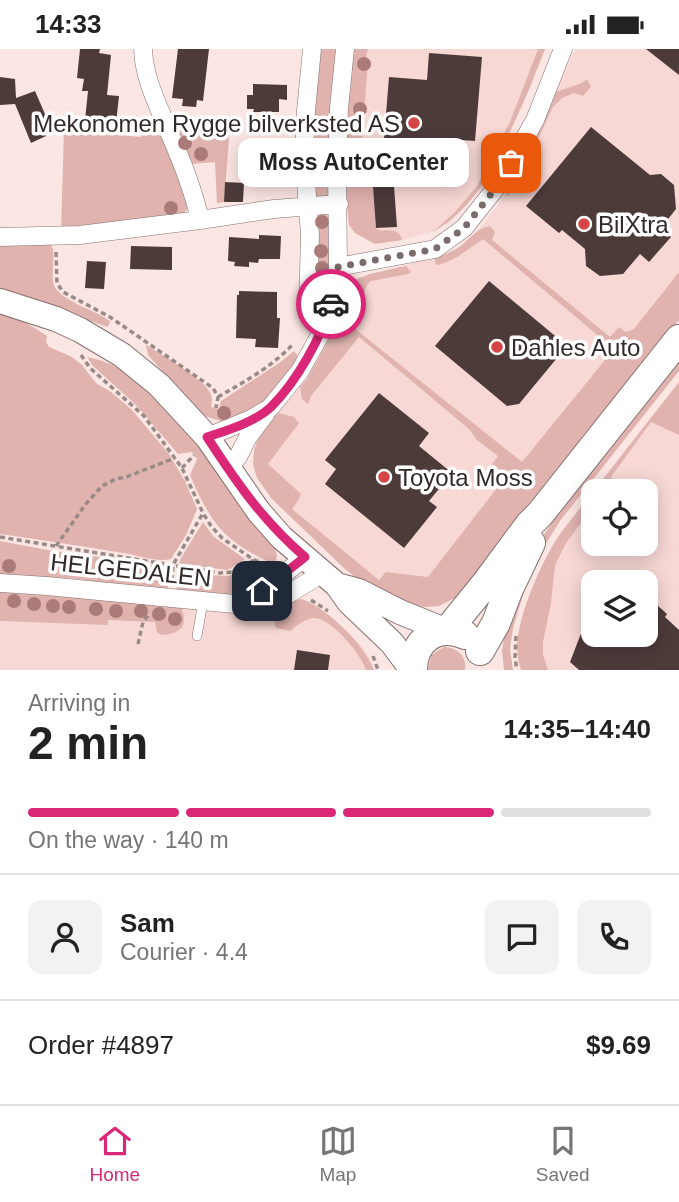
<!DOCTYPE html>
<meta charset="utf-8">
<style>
:root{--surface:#fff;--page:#f2f2f2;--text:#222;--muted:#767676;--line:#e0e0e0;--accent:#db2777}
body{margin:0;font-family:Arial,sans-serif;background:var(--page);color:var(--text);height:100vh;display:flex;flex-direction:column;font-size:26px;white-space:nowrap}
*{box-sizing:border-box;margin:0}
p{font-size:23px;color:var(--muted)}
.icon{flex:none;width:38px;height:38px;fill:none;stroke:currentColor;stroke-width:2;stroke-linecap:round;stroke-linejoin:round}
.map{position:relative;height:621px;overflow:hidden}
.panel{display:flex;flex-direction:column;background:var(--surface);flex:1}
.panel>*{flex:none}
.tools{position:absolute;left:581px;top:430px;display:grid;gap:14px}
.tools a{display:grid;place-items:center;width:77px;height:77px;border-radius:14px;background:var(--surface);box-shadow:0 4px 18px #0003;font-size:35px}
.pin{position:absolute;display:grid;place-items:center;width:60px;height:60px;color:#fff;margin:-30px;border-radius:14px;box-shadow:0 4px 10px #0006}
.courier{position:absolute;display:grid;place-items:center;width:70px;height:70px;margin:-35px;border:5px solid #db2777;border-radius:50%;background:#fff;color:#222;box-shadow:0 2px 9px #0007}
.bubble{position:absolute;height:49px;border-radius:14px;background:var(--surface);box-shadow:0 4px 18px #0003;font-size:23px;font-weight:600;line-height:49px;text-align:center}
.head em{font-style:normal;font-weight:600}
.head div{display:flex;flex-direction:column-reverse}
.head{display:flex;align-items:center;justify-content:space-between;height:119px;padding:0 28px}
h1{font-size:46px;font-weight:600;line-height:52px}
.bar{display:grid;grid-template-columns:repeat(4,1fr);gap:10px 7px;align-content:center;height:84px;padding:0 28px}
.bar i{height:9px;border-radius:5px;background:var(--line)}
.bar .selected{background:var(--accent)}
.bar p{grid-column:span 4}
.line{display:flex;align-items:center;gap:18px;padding:0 28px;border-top:2px solid var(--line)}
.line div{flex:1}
.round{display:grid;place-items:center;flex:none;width:74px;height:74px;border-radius:14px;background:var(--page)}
.status{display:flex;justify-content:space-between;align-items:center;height:49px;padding:0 35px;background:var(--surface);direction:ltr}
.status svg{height:19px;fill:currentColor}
.tab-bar{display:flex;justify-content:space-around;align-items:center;height:98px;border-top:2px solid var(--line);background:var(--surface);font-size:19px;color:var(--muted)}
.tab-bar a{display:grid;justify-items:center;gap:4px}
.tab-bar .selected{color:var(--accent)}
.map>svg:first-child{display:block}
.built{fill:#f7d8d5;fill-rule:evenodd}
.green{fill:#e0b3af}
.building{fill:#4d3b3a}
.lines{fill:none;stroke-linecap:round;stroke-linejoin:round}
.lane-casing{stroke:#84706e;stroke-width:10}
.street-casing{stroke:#84706e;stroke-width:19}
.secondary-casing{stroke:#84706e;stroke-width:26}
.primary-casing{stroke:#84706e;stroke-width:30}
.path{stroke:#998a88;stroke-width:3.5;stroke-dasharray:5 3.5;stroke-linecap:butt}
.lane{stroke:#fff;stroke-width:9}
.street{stroke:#fff;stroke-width:18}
.secondary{stroke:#fff;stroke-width:24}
.primary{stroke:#fff;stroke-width:28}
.tree{fill:#aa7b79}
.done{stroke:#796c6a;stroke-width:7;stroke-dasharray:0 12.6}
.route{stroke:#db2777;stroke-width:9}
.poi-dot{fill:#d44545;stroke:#fff;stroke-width:2.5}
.labels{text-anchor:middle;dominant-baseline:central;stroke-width:7;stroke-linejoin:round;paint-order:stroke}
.poi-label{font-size:24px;fill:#322a29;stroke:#fff;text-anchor:start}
.street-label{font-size:24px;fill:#322a29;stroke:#fff}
</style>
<div class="status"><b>14:33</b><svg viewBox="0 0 49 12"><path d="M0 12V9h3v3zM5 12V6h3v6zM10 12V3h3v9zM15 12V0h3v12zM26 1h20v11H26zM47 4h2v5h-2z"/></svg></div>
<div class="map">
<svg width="679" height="621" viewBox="0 0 679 621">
<rect width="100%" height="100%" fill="#fce6e3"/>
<path class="built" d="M353,0H545L530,39L490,126L480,141L450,173L433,183L402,191L375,195L355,184L349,176L346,146L347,73Z
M575,0H679V271L455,549L439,557L424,558L345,520L272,450L257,429L253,415L254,401L269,372L279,363L307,330L314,318L339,269L347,241L357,230L370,225L446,206L461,196L481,178L506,145L532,95Z
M679,333V621H521L518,612V590L529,550L551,498L563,481ZM593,443H646V495H593ZM593,534H646V586H593Z
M0,540L112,552L155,555L229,564H252L302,550L324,563L360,595L370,609L374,621H0Z"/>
<path class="green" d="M317,0H337L329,148L318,149L313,146L311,58Z
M353,0H368L366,9L368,11L360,120L372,122L376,179L378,181C388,182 399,178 402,191L375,195L355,184L349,176L346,146L347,73Z
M538,0H545C535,26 525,51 513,76C493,120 477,157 433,183L456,162L477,137L510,73Z
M587,30L591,38L583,47L574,44L562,49L553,58L522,124L508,147L506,145L556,43L582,34Z
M228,70L230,78L224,153L217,154L215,113L191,115L171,71Z
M157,79L159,81L162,80L188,151L187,160L183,166L61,183L64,80L140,88Z
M325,162C335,174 329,229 326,246C323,259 317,271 311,283L316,163Z
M490,177L495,183L492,191L610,288L619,278L626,283L634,280L679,223V271L539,446L481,522L455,549L439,557L424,558L408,555L370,540L345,520L272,450L257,429L253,415L254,401L259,387L269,372L279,364L294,368L299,374L268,415L301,445L299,450L292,460L379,531L386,523L428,528L507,426L492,415L498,407L477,391L469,380L359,288L311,347L308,355L302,350L300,338L307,330L327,294L339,269L347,241L357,230L370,225L406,217L411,223L408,225L371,232L366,237L354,279L522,413L614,300L483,190C469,199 453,214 436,216L434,209C444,206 452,203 461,197C471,189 477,179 490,177Z
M0,194L50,195L53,200C54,211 52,222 53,233C56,251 96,261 110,272L108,278L0,242Z
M0,264C18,268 32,277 47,287L46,293L49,298L72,308L82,316L96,334L111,343L132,361L169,405L185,432L197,460L186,486L171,510C157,514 138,506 123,504C82,497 41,491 0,485Z
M146,296C161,305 201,328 209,342C213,347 212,352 211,358L219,360L221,352L279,314L294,302L299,308C285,327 271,350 250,362C242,367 232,370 224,373L205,367L197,361L148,306Z
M87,308C145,319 184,377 217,422C236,447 256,473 275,499L277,507L275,516C227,493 214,480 192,431L190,426L197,410L192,403L178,405L136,356L93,317Z
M679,310V322L560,472L542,501L524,543L513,579L510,600L513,621H504L502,602L504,589L536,498L558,464Z
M679,333V386L651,373L611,428V434L605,443H593V458L566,494L555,516L551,554L543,593V606L548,621H521C519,614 517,607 517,599C517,567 544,506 563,481Z
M203,473L214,488L245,510L227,521L179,515L181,509Z
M0,492L53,502L131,512L169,520L168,541L69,529L0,527Z
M257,516L271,523C247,554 212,545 179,543L176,538L178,522L206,526L229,527Z
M0,540L181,558C189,578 180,585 161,586L157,583L155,573L108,571V576L0,572Z
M302,550C328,560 364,595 374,621H366C361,605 332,570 315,569C306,569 297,576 290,582L276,579C270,563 287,551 302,550Z
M444,598C458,599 467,607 465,621H428L431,606Z"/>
<path class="building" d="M80,0H100L99,4L111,6L107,46L119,47L116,74L85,71L88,42H82L84,30L77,29Z
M178,0H209L203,52L197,51L196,58L182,57L183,50L172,49Z
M646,0H679V26Z
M429,4L482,8L475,92L448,90L447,103L422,101V105L383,102L389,28L427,31Z
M0,28L15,30L16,49L35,42L48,72L41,75L46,87L31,94L15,55L0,56Z
M253,35L287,36V51L279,50V63H253L254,60H247V46H253Z
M591,78L650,126L661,125L674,136L676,160L661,179L671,188L649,213L640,205L623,225L600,227L586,217L585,200L562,181L559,184L526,157Z
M258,104L282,105L281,131L257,130Z
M225,133L244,134L243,153H224Z
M394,137L397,178L376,179L373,138Z
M259,186L281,187L280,210H259L258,214L249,213V218L234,217L235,213L228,212L229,188L259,190Z
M131,197L172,198V221L130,220Z
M87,212L106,213L104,240L85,239Z
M489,232L560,291L562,303L519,355L507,357L435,297Z
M239,242L277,243V269H280L278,299L255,298L256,290L236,289L237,246H239Z
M379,344L429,384L419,397L452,424L429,452L437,458L404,499L325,435L336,420L325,411Z
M646,546L667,565L665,568L679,581V621H579L570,613L592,556L593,586H646Z
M297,601L330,606L328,621H294Z"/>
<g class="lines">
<g class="lane-casing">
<path id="lane" d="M197,587L203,553"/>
</g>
<g class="street-casing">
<path id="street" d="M143,0C144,30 158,56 169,83C182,112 193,140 200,171L274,160L339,155
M0,188L80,186L200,171
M338,218L435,200L464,179L499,135L535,71L563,0
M308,261L310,186L304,107L306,62L312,0
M207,388L251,370L270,359L300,322L325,277L333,248L338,218L337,117L339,59L345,0
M229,420L239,406L248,388L266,364
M0,534L47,537L234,555L270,553L282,549L323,524
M258,553L263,542L305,508"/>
</g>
<g class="secondary-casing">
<path id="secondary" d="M0,252L56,270L80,281L122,306L159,336L207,388L259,463L282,489L337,536L349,553L392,594L412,621
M337,536L359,542L400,563L447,582"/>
</g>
<g class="primary-casing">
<path id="primary" d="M447,582L486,534L529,476L540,465L679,290
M480,602L496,574L509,540L531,494
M413,621C413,591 437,574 465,586"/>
</g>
<path class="path" d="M56,203L57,234L63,243L110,268L213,339L218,348L216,359
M81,306L90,319L144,367L182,419L203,464L211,477L222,489L254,511L267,516
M218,348C244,333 273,317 293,295
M182,419L194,406
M0,488L220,524L234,523L254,511
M56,497L85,456L102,437L116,430L126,428L175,409
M172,531L173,516L203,464
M311,551L328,562
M516,587L515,609L517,621
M138,595L143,573L150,564
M373,607L378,621"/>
<use href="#lane" class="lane"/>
<use href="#street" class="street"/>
<use href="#secondary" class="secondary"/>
<use href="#primary" class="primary"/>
</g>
<g class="tree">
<circle cx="364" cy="15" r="7"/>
<circle cx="360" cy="60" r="7"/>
<circle cx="185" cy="94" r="7"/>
<circle cx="201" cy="105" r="7"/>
<circle cx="358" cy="106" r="7"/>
<circle cx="171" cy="159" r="7"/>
<circle cx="322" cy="173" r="7"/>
<circle cx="321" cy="202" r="7"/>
<circle cx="322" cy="219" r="7"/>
<circle cx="320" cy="239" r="7"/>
<circle cx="224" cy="364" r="7"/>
<circle cx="9" cy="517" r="7"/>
<circle cx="14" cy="552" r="7"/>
<circle cx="34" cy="555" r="7"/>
<circle cx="53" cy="557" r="7"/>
<circle cx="69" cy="558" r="7"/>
<circle cx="96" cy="560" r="7"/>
<circle cx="116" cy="562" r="7"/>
<circle cx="141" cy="562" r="7"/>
<circle cx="159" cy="565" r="7"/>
<circle cx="175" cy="570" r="7"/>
</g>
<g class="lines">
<path class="done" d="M331,255L338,218L435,200L464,179L499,135L511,114"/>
<path class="route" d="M262,542L305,508C263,472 237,434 207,388C228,381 255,373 271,358C297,332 321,289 331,255"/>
</g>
<g class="poi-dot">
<circle cx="414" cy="74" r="7"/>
<circle cx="584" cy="175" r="7"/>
<circle cx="497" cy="298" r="7"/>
<circle cx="384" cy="428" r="7"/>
</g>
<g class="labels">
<g class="poi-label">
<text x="400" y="74" text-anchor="end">Mekonomen Rygge bilverksted AS</text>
<text x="598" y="175">BilXtra</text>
<text x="511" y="298">Dahles Auto</text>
<text x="398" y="428">Toyota Moss</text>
</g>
<g class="street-label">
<text transform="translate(131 521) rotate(6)">HELGEDALEN</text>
</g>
</g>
</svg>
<div class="tools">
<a><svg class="icon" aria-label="locate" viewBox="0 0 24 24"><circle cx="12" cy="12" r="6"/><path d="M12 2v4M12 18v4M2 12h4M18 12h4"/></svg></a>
<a><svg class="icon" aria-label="layers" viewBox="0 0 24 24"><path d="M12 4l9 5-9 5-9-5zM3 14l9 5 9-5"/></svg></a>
</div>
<div class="pin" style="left:511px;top:114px;background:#ea580c"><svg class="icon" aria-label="bag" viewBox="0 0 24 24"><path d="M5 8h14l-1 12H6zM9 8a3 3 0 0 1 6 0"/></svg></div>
<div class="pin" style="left:262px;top:542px;background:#1f2937"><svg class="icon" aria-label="home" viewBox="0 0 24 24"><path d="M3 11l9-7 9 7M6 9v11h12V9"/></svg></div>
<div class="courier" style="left:331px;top:255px"><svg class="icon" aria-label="car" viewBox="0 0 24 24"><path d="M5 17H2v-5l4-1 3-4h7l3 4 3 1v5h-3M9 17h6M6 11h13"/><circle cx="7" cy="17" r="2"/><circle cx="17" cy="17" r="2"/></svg></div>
<div class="bubble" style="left:238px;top:89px;width:231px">Moss AutoCenter</div>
</div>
<section class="panel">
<div class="head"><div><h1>2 min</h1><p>Arriving in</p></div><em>14:35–14:40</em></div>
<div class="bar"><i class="selected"></i><i class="selected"></i><i class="selected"></i><i></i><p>On the way · 140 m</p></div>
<div class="line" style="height:126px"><a class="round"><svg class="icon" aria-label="person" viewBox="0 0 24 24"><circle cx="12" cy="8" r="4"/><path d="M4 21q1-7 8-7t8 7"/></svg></a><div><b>Sam</b><p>Courier · 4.4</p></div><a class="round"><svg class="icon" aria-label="chat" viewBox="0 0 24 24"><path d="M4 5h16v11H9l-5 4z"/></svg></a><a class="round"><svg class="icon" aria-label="phone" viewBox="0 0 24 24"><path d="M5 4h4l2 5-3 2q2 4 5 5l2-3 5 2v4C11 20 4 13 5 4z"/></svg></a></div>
<div class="line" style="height:91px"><div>Order #4897</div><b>$9.69</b></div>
</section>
<nav class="tab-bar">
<a class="selected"><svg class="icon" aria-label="home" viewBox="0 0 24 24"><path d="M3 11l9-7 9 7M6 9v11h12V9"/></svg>Home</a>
<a><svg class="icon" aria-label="map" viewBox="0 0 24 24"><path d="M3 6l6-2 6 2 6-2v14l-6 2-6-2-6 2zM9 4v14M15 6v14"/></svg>Map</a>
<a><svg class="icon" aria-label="saved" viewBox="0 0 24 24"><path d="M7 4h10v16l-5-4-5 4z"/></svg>Saved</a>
</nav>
